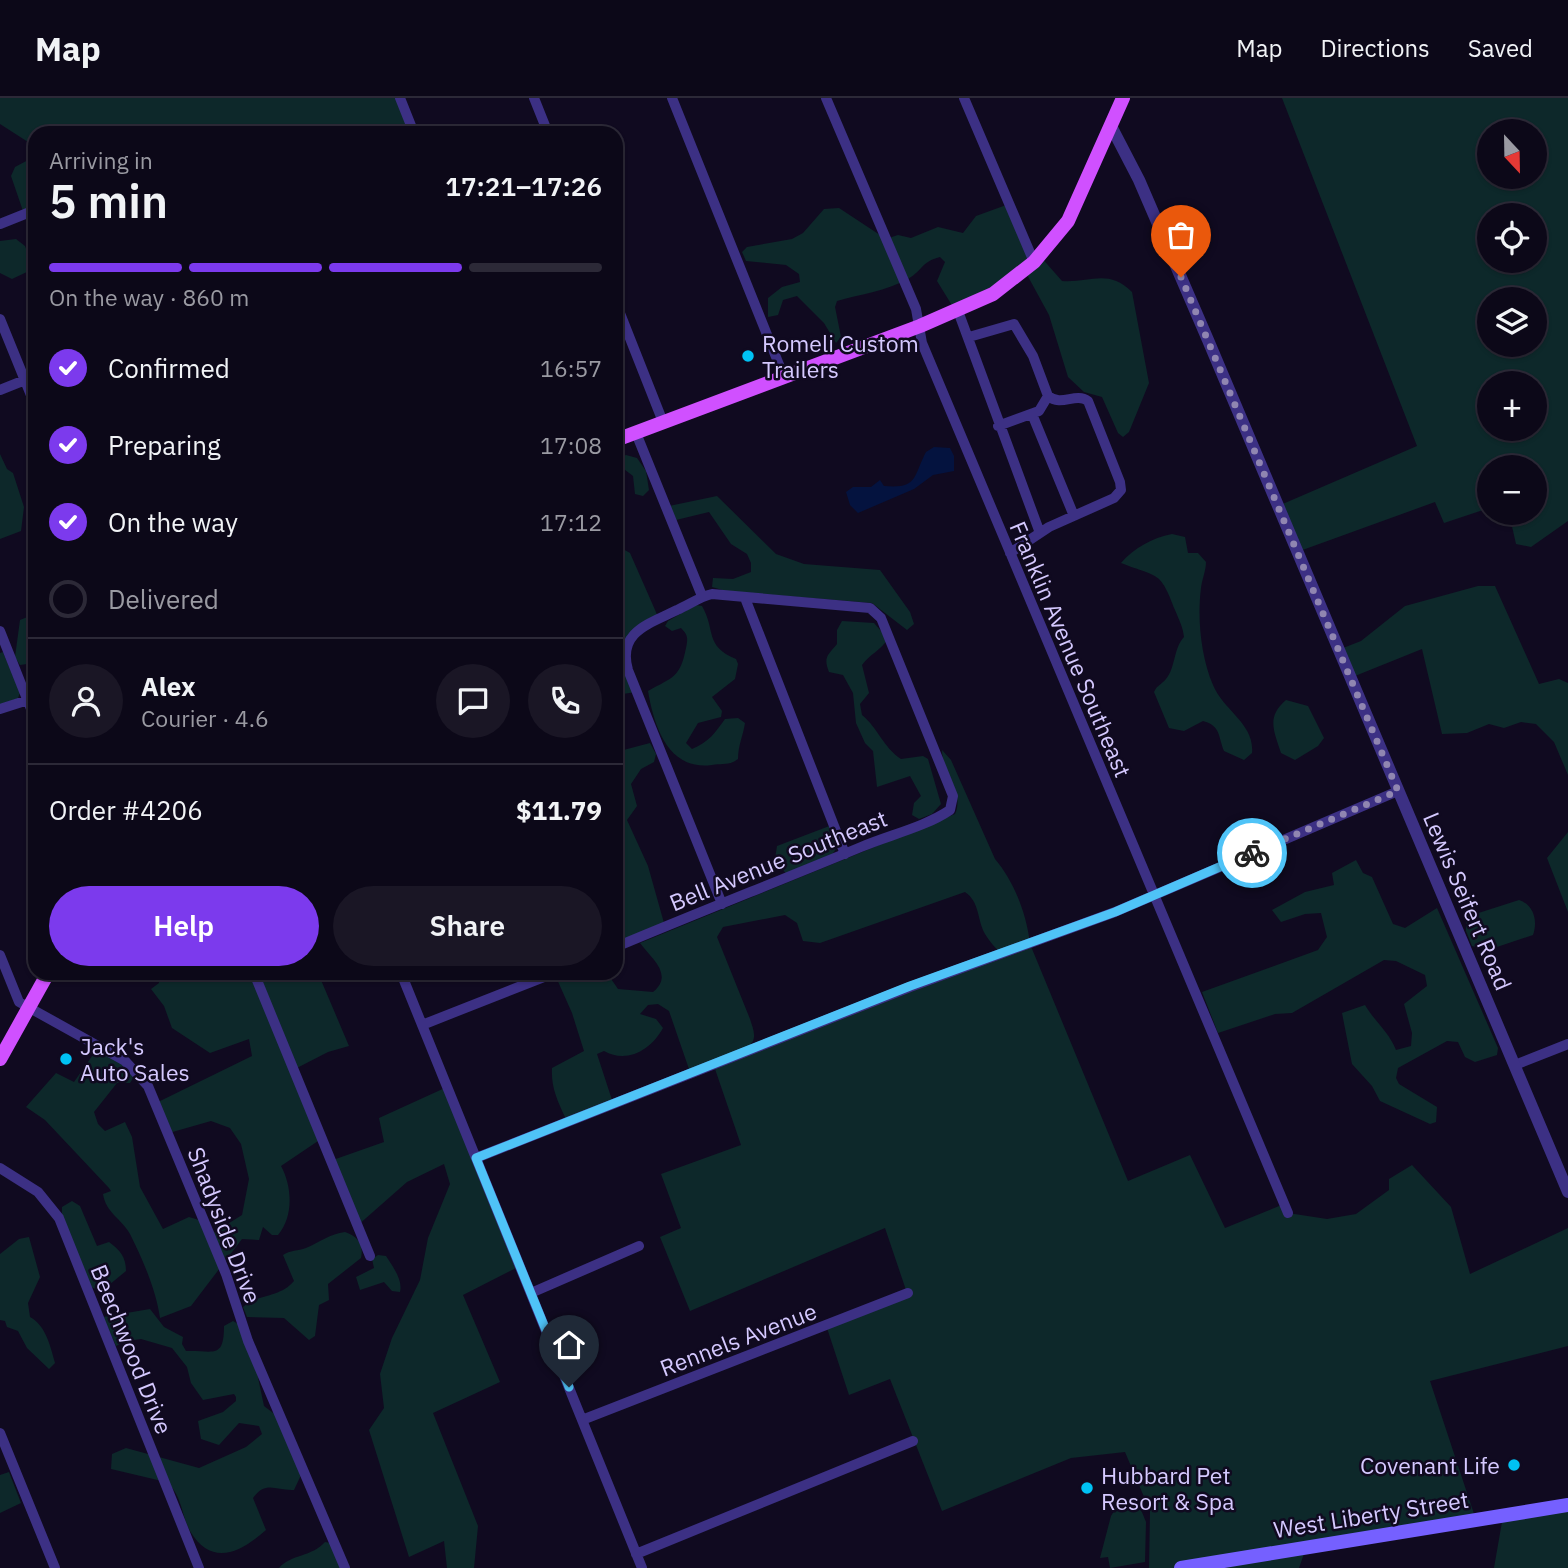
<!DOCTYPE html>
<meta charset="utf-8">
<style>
:root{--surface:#0c0818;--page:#1a1625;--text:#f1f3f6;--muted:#9a9aa2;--line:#2c2937;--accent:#7c3aed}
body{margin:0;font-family:"IBM Plex Sans",sans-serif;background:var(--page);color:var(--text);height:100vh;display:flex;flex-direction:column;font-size:26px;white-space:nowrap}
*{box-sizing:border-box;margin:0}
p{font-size:23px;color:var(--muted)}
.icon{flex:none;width:38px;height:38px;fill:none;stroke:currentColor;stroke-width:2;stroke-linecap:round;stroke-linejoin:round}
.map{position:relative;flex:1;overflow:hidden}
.drawer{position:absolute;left:28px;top:28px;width:595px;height:854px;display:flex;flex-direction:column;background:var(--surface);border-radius:21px;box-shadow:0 2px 5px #0004,0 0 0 2px var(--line)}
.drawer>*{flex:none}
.needle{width:46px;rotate:158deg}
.controls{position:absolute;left:1477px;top:21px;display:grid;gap:14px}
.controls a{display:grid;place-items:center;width:70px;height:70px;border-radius:50%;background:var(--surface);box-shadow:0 2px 5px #0004,0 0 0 2px var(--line);font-size:35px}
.pin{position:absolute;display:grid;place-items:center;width:60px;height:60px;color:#fff;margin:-72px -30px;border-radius:50% 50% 50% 0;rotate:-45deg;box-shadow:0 0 7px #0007}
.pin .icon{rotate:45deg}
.courier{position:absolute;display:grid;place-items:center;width:70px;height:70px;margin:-35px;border:5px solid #4fc3f7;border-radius:50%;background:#fff;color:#222;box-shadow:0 2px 9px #0007}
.overview em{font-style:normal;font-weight:600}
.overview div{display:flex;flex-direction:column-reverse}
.overview{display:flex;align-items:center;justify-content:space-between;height:119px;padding:0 21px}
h1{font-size:46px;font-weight:600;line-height:52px}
.bar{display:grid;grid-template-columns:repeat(4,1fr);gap:10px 7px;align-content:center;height:84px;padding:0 21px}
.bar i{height:9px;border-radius:5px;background:var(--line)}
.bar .active{background:var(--accent)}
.bar p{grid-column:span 4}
.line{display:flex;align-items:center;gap:18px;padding:0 21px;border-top:2px solid var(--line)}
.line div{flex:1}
.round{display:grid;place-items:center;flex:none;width:74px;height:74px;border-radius:37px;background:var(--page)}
ol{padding:0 21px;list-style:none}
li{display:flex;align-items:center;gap:21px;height:77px}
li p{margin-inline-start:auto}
li .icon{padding:7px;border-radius:50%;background:var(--accent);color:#fff;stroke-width:4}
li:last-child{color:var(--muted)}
li i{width:38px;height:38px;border:4px solid var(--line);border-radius:50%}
.action{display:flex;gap:14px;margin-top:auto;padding:14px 21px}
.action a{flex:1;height:80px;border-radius:42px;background:var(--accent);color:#fff;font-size:28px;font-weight:600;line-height:80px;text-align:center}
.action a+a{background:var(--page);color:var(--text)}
header{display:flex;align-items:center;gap:42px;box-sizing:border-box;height:98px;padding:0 35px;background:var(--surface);border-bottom:2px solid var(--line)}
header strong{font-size:33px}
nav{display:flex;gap:38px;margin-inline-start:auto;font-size:24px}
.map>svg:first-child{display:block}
.green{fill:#0d282a;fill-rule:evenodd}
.water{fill:#04133f}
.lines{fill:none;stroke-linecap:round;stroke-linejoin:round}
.minor{stroke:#3c3084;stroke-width:10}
.tertiary{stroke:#3c3084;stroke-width:12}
.secondary{stroke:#7560ff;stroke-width:14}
.primary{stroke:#d050ff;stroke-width:14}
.done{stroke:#9086b1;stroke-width:7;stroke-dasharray:0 12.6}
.route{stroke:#4fc3f7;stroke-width:9}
.poi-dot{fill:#00c2f4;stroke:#100a20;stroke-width:2.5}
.labels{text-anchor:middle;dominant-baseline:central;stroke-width:5;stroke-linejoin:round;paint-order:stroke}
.poi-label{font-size:23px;fill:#d5c9ff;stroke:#100a20;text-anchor:start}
.street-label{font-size:23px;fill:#d5c9ff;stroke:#100a20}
</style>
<header>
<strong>Map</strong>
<nav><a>Map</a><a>Directions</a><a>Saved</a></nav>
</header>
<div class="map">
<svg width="1568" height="1470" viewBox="0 0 1568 1470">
<rect width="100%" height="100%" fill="#100a20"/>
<path class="green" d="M0,0H400L414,35H35V108L23,113L11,78L15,69L30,61L33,53L28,44L0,26Z
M1282,0H1568V423L1531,449L1516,446L1509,415H1535V369H1489V410L1444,425L1435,404L1297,454L1278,408L1417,348ZM1489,33H1535V79H1489ZM1489,117H1535V163H1489ZM1489,201H1535V247H1489ZM1489,285H1535V331H1489Z
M1009,106L1034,163L1040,158L1062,183C1090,185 1108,170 1132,194L1149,285L1129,334L1123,339L1118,335L1102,299L1084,294L1068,279L1049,217L1025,173L953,209L937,183L945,164L940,159C921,164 923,172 908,181C886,193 861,196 837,203L835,209L841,239L836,245L824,225L797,198L783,202L778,217L768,219V200L782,189L800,184L799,176L786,167L746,163L742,154L747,149L792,141L803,135L824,111L839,110L886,141L898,137L911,140L938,129L963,135L976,118Z
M16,141L25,148L32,165L29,173L12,181L0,175V143Z
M0,356L7,371L13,375L24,409L21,433L0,441Z
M626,357L637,360L646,373L649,392L643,398L635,396L633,378L616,365L617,360Z
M717,398L776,456L804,466L880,472L910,514L914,526L907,532L872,505L726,493L712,489L713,480L733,481L751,474V465L747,456L731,446L709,414L676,422L669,408Z
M1172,436L1185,439L1188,455H1198L1206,464C1206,473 1202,481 1201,490C1197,520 1201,559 1213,587C1223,612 1255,626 1252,655L1244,662L1224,653C1218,638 1221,628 1203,623L1184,633L1169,630L1154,594C1157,587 1161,587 1166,581C1176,569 1173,551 1184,539C1183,529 1179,522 1175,512C1160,472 1159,480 1121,465C1134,450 1152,440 1172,436Z
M616,447L630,455L659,521L627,544L636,594L616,597Z
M1478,488H1495L1539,586L1559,581L1568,585V677L1554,644L1536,626L1521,624L1504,630L1489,626L1467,635L1442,636L1422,551L1350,580L1338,552L1361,543L1405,508Z
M696,507L702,508C716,532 704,548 736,561L738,566L735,581L712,599L722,613L721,619L698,625L686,645L692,651C709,644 715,635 725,621L738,620L745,625C743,638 738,647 738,661C729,668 722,665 712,667C668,673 654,628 648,593C673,579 680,580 686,550C688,540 688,537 681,530L672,533L665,528L668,523Z
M35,516V538L30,542L27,566L20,567L15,559L20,522Z
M842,523L874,525L888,541C880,553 870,556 862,567L869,595L860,606L862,617C878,630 883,649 901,661L923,658L928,661L941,706L932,716L919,721L912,717L914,705L921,698L910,678L877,689L873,653L865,645L856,625L853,595L843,577L829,574C823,559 828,557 837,546V532Z
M3,554L20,595L18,600L0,608V555Z
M1286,602L1308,608L1324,640L1318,648L1295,662L1281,655C1274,633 1266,619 1286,602Z
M650,645L656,656L654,664L641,671L631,686L637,708L627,722L648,768L664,825L616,845V654Z
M942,652L951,662L995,761C1014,783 1027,817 1030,846L1128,1083L1190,1057L1225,1130L1284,1106L1288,1115L1327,1121L1356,1116L1389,1092V1081L1412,1067L1451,1109L1470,1176L1568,1130V1248L1430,1283L1476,1422L1306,1450L1299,1470H1149L1150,1413L1125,1354L1071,1360L942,1413L890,1281L849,1297L826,1227L907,1195L885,1130L690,1213L660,1139L681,1130L661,1076L741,1047L714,968L1000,855C995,849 989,843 985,836C977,822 980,804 965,794L820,845L803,843L797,825L785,817L723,829L717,839L750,921C752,928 756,936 753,943C746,957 705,969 690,974L669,913L658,906L648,907L640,916L656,921L663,930C651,952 627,966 604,953L597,956L613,1005L573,1020L565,1019C557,1002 551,989 552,970L584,953L572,915L556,879L565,875H607L618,891L653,894C674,877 652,861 640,845L955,716C965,694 942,674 942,652Z
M832,727L837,749L832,757L787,777L775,761L777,748Z
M1568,734V814L1547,760Z
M1356,762L1363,775L1372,779L1393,826L1405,830L1437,810L1498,950L1497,957L1475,964L1465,959L1458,944L1447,943L1398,970L1396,980L1399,986L1437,1009L1436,1024L1430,1026L1380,1003L1372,988L1352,966L1342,915L1365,907C1375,924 1389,934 1396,952L1411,948L1412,935L1404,906L1427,888L1425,877L1396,863L1384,862L1292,915L1275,916L1218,935L1202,894L1318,852L1327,839L1321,815L1305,816L1281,824L1272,812L1305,794L1334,787L1332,775Z
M1519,802C1534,807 1538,823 1533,837L1488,852L1472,848L1466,833V819Z
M158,875H318L349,948L328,954L293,972L321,1041L281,1068C292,1088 294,1118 278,1137H272L263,1129L259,1142L242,1141L191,1208L160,1220C156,1192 143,1162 130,1136C121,1120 106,1115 103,1096L111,1093L109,1090L45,1022L26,1009L56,975L74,984L99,948L137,974L130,985H117L94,1014L98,1026L105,1033L125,1024L132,1039L140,1089L163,1131L189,1119L199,1122L210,1137L242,1117L249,1081L241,1046L230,1030L211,1023L169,1035L156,1005L252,958L249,941L210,955L172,930L164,908L151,891L159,885Z
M447,989L520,1168L463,1197L500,1284L433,1315L478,1428L474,1470H447L444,1443L409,1459L369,1332L384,1310L380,1276L392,1240L420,1182L428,1140L450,1086L444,1066L407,1084L357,1128L330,1063L384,1044L379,1020Z
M72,1103L80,1108L97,1148L109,1144C120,1152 126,1159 126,1173L109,1187L98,1192L91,1189L62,1117V1109Z
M345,1134C358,1138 364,1147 361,1160L328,1186L329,1202L319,1207L315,1238L309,1242L284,1220L247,1219L243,1209C257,1196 280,1200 294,1183L283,1157C290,1152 298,1153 306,1150C320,1144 330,1136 345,1134Z
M29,1139L40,1179L28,1205L30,1219C46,1228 50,1247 55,1265L49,1271L27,1250L18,1233L7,1229L5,1223L0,1222V1156L19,1141Z
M378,1157L386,1158C393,1169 403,1182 400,1194L392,1193L384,1184L360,1192L356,1179L374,1170L372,1161Z
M150,1211L164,1229L183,1239L182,1246L186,1253C213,1252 224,1262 224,1228L233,1223L238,1226L256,1270L264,1308L281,1321L302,1375L294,1392C276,1393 266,1382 253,1400L266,1432C241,1454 212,1470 190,1433C181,1416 182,1396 166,1384L111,1371L112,1356L126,1350L199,1370L246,1349L262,1336L259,1328L239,1325L219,1347L201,1341L198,1323L223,1314L236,1303V1299L234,1296L203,1302L191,1285L187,1269L172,1250L141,1241L126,1243L116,1248L103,1219Z
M9,1374L21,1405L0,1415V1377Z
M1137,1402L1146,1424L1145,1464L1110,1470L1108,1459L1100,1460L1111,1418L1119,1405Z
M1568,1407V1470H1494L1503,1418Z
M325,1444L330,1445L342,1470H279C291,1456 312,1459 325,1444Z"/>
<path class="water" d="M934,349L950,350L954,358V373L933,377L914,391L858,415L850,407L846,394L853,389H871L880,382L884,388C918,391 913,379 926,354Z"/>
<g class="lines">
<path class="minor" d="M400,0L414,35
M534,0L548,35
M672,0L784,279
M826,0L916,211L922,245L1288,1115
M964,0L1034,164
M0,126L35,112
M616,205L663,324
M958,213L1040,435
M0,221L35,307
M969,239L1014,226L1033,258L1048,298C1062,309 1075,294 1088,303L1120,384L1121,392L1114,400L1049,429L1010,455
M0,292L25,282
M1032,316L1074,418
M998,328L1039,313L1048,298
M636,335L702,498
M745,500L845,756
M0,533L35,621
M0,611L28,602
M616,849C697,815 779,783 861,749C889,737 925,729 950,712L953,698L881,520L870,510L712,496C699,499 689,507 677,512C649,526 617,534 628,572L722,806
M0,857L19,904L125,963L148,988L226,1176L248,1243L345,1470
M254,875L370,1158
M401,875L642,1470
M422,927L554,875
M1515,967L1568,946
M476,1060L910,889L1115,814L1398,693
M0,1070L38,1094L59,1120L199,1470
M531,1195L639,1148
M582,1322L908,1195
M0,1335L55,1470
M636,1456L913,1343"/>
<path class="tertiary" d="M1111,28L1139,82L1208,242L1568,1094"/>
<path class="secondary" d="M1181,1470L1568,1407"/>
<path class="primary" d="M616,342L920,228L993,196L1034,164L1068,123L1123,0
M0,961L48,875"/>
</g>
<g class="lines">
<path class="done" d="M1181,179L1398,693L1252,755"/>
<path class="route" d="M569,1289L476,1060L910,888L1115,814L1252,755"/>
</g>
<g class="poi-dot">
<circle cx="748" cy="258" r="7"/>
<circle cx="66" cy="961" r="7"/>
<circle cx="1514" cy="1367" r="7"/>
<circle cx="1087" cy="1390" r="7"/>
</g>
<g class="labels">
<g class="poi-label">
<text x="762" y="245">Romeli Custom<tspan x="762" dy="26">Trailers</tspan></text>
<text x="80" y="948">Jack's<tspan x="80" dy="26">Auto Sales</tspan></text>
<text x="1500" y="1367" text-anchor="end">Covenant Life</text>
<text x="1101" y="1377">Hubbard Pet<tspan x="1101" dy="26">Resort &amp; Spa</tspan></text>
</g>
<g class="street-label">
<text transform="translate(1071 551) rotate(67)">Franklin Avenue Southeast</text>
<text transform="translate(778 762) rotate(-22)">Bell Avenue Southeast</text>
<text transform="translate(1468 803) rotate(67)">Lewis Seifert Road</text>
<text transform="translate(225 1127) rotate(69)">Shadyside Drive</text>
<text transform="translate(738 1241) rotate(-21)">Rennels Avenue</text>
<text transform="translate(132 1251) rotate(68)">Beechwood Drive</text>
<text transform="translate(1371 1416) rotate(-9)">West Liberty Street</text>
</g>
</g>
</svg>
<div class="controls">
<a><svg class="needle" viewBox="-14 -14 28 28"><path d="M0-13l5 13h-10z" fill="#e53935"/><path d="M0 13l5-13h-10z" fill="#9a9aa2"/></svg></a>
<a><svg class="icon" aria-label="locate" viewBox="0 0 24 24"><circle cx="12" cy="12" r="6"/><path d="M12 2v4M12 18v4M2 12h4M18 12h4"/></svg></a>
<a><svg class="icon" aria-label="layers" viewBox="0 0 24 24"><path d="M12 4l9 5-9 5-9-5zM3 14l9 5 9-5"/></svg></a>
<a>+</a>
<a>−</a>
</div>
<div class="pin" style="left:1181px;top:179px;background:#ea580c"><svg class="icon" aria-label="bag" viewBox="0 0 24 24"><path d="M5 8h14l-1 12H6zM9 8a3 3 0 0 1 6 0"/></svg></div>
<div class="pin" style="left:569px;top:1289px;background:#1f2937"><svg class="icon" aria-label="home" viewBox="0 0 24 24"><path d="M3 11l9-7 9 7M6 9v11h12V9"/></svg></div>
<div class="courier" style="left:1252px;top:755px"><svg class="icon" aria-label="bike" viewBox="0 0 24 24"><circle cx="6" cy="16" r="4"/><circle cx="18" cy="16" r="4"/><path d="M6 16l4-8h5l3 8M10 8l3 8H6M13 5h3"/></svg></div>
<section class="drawer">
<div class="overview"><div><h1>5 min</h1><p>Arriving in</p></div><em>17:21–17:26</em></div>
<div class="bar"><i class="active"></i><i class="active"></i><i class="active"></i><i></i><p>On the way · 860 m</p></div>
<ol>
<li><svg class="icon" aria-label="check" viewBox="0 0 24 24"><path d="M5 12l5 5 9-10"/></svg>Confirmed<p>16:57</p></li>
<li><svg class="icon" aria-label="check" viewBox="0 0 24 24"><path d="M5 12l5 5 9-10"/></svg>Preparing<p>17:08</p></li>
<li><svg class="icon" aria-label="check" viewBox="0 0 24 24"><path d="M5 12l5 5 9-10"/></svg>On the way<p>17:12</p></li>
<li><i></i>Delivered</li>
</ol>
<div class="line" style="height:126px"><a class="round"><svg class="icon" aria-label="person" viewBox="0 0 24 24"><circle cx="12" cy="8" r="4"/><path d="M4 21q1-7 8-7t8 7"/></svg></a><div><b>Alex</b><p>Courier · 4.6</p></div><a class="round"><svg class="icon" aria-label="chat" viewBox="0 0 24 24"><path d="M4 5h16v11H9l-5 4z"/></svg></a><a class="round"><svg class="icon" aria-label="phone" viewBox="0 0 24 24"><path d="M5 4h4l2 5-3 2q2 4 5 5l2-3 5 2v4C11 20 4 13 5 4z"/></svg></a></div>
<div class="line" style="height:91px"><div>Order #4206</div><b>$11.79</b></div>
<div class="action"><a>Help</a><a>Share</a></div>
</section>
</div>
